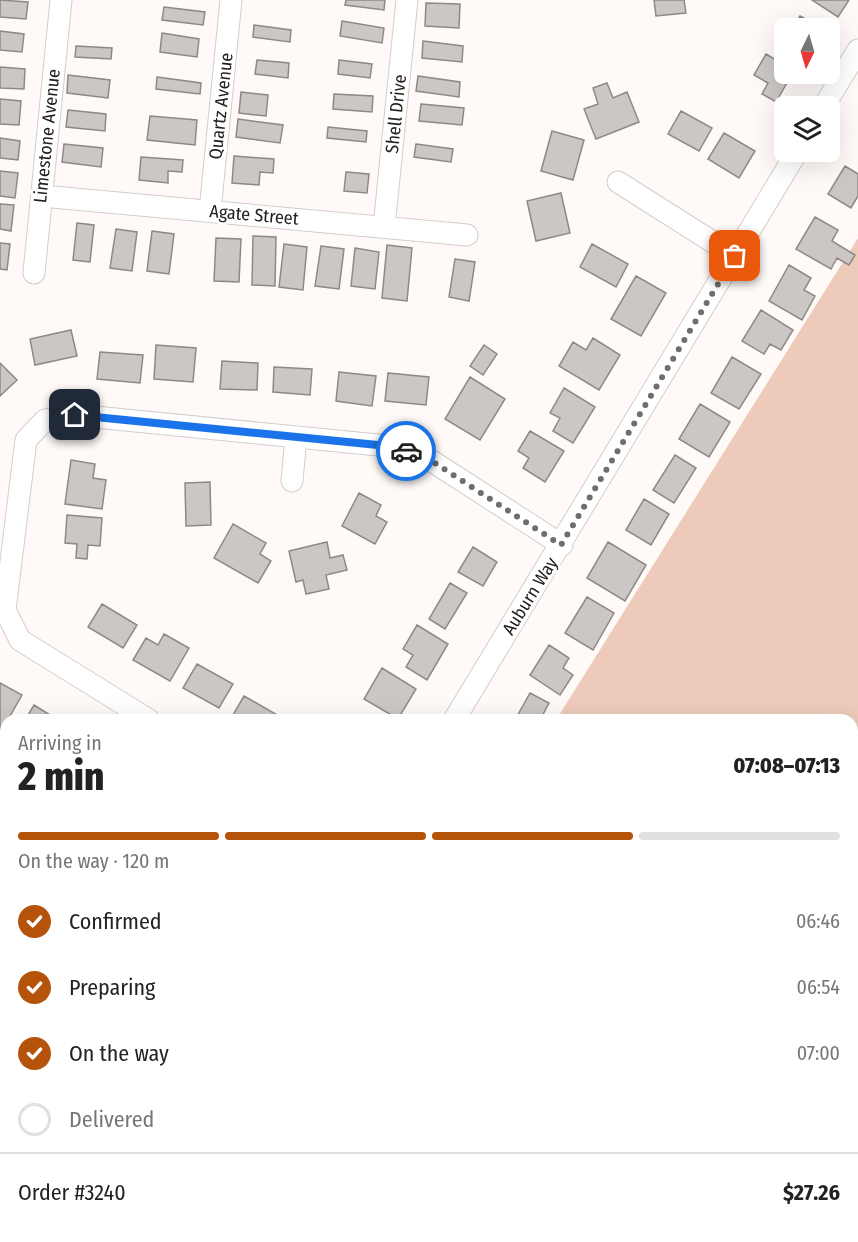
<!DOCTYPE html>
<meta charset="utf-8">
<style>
:root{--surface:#fff;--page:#f6f6f6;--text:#222;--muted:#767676;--line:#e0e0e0;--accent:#b45309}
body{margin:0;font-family:"Fira Sans Condensed",sans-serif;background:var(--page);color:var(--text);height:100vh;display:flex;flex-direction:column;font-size:22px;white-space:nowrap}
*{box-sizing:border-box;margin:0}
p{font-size:20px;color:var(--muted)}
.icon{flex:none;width:33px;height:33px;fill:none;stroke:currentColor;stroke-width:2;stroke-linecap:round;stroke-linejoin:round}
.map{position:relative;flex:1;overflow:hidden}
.side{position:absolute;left:0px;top:714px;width:858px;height:528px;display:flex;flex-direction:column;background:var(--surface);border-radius:18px 18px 0 0;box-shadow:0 6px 24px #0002}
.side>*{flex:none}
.needle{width:39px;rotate:185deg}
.tools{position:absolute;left:774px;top:18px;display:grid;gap:12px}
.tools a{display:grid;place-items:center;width:66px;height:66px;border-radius:9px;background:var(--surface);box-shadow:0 6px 24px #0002;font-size:30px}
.pin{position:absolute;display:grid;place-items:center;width:51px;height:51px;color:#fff;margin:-26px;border-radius:12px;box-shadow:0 3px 9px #0006}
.courier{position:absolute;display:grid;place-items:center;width:60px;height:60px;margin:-30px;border:4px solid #1a73e8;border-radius:50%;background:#fff;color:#222;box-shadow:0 2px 8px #0007}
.headline em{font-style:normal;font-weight:800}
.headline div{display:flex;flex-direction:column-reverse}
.headline{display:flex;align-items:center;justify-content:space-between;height:102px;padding:0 18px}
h1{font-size:39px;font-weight:800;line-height:45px}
.bar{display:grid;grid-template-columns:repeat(4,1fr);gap:9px 6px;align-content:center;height:72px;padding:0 18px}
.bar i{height:8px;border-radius:4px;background:var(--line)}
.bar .selected{background:var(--accent)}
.bar p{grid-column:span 4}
.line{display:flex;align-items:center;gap:15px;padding:0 18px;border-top:2px solid var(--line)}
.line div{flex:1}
ol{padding:0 18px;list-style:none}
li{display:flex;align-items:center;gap:18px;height:66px}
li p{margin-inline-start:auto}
li .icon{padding:6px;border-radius:50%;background:var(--accent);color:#fff;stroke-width:4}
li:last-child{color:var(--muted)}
li i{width:33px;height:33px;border:3px solid var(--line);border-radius:50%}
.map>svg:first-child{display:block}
.green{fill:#edcaba}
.water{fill:#ba9483;stroke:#8d7265;stroke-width:1.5}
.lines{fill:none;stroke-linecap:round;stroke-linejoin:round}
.canal{stroke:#ba9483;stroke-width:20}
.building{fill:#ccc7c5;stroke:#8e8987;stroke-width:1.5}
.street-casing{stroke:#d3cecc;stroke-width:23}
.path{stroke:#8e8a88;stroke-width:4;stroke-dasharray:3 4.5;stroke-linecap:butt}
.street{stroke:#fff;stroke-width:21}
.done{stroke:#706d6b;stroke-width:6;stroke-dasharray:0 10.8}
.route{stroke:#1a73e8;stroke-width:8}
.labels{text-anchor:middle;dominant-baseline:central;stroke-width:6;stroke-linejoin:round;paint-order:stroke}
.street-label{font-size:18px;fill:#232120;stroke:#fff}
</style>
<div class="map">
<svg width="858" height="1242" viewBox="0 0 858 1242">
<rect width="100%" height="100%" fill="#fffaf7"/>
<path class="green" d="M858,238V1242H229L233,1236H852V720H556Z"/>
<path class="water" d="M234,1236H261L257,1242H230Z"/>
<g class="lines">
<path class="canal" d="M852,872L858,863
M623,1242L627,1236"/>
</g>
<path class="building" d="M0,0L28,2L26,19L0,17Z
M346,0H385L384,10L345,5Z
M654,0H684L686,13L656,16Z
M812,0H849L838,17Z
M426,3L460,4L459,28L425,26Z
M164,7L205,12L203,25L162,20Z
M800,16L819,26L818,28H793Z
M342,21L384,28L382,43L340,36Z
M254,25L291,30L290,42L253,37Z
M0,31L24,34L22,52L0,50Z
M162,33L199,39L197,57L160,52Z
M423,41L463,46L462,62L422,58Z
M76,46L112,48L111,59L75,57Z
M766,54L784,65V74H792L776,102L762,94L768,83L754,75Z
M257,60L289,63L288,78L255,74Z
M339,60L372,64L370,78L338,74Z
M0,67L25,69L24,89L0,88Z
M68,75L110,80L108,98L67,93Z
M418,76L460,82L459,97L416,91Z
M157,77L201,83L200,94L156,89Z
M607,83L613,98L627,92L639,122L596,139L584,109L598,104L593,88Z
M241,92L268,95L266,116L239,113Z
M334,94L373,96L372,112L333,109Z
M0,99L21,101L19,125L0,124Z
M421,104L464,108L462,125L419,121Z
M68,110L106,114L105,131L66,127Z
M681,111L712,128L699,151L668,134Z
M150,116L197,120L195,145L147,140Z
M238,119L283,125L280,143L236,137Z
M328,127L367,131L366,142L327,138Z
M552,131L584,140L573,180L541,171Z
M724,133L755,151L739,178L708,159Z
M0,138L20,141L18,160L0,158Z
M64,144L103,148L101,167L62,162Z
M416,144L453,149L451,162L414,157Z
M234,156L274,159L273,173L260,172L259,185L232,183Z
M141,157L183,160L182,172L168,171V183L139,180Z
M845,166L858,174V196L851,208L828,194Z
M0,171L18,173L15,198L0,196Z
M346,172L369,174L367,193L344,191Z
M561,193L570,233L536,241L527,201Z
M0,204L14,205L11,231L0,229Z
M815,217L838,230L832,241L855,255L849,265L837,258L831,269L796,249Z
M77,223L94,225L90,262L73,260Z
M116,229L137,232L132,271L110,268Z
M152,231L174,234L169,274L147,271Z
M253,236L276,237L275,286L252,285Z
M216,238L241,239L239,282L214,281Z
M0,243L10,244L7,270L0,269Z
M284,244L307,247L303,290L279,287Z
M592,244L628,264L616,287L580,267Z
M387,245L412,248L407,301L382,298Z
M321,246L344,249L339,289L315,286Z
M355,248L379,252L375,289L351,286Z
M455,259L475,262L469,301L449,297Z
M789,265L811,278L804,290L815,296L802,320L769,301Z
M636,276L666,293L641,336L611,319Z
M761,310L793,330L781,350L770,344L764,354L742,341Z
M71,330L77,356L35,365L30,339Z
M593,338L620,355L599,390L559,366L573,342L586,350Z
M156,345L196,348L193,382L154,379Z
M484,345L497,354L483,375L470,366Z
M100,352L143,355L140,383L97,379Z
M732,357L761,374L739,409L711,393Z
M222,361L258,363L257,390L220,389Z
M0,363L17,380L0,396Z
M274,367L312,369L310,395L273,392Z
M339,372L376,376L372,406L336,401Z
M388,373L429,377L426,405L385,401Z
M470,377L505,399L480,440L445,419Z
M564,388L595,407L573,443L553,431L560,418L550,413Z
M700,404L730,422L709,457L679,439Z
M530,431L564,451L545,482L523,468L529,458L518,451Z
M675,455L696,468L674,503L653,490Z
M71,460L95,464L93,478L106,480L102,509L65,504Z
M210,482L211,525L186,526L185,483Z
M359,493L381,505L376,516L387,522L375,544L342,526Z
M644,499L669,514L651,545L626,530Z
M67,515L102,518L100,546L88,545L87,559L76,558L77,544L65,543Z
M233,524L266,543L260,554L271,561L258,583L214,558Z
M327,542L330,558L343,555L347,570L326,575L329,589L306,594L303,580L296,582L289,551Z
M608,542L646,565L625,601L587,578Z
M473,547L497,562L483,586L458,572Z
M450,583L467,593L445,629L429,619Z
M587,597L614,613L593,650L565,633Z
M102,604L137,625L123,648L88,627Z
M417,625L448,644L427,680L406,667L413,655L403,649Z
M164,634L189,648L170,681L133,660L146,638L158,645Z
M549,645L569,658L563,668L573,675L560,695L530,675Z
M197,664L233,684L219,708L183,688Z
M382,668L416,689L398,719L364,699Z
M0,683L22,695L2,730L0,729Z
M530,693L549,703L540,720H515Z
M244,696L279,716L277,720H230Z
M34,705L58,720H25Z
M5,866L6,867V916L0,912V875Z
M0,1037L6,1041V1048L0,1058Z
M4,1201L6,1236H28L24,1242H6L0,1238V1208Z
M120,1236L130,1242H117Z"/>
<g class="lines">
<g class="street-casing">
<path id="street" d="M824,106L858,50
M618,182L735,256
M42,196L467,235
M210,211L231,0
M384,227L407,0
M34,273L61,0
M292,481L296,437
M149,720L20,640L5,610L26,440L45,420L75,415L388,446L424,456L562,545
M454,720L797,152
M0,967L6,971
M54,1242L58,1236"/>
</g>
<path class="path" d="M852,1096L858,1086
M417,1236L420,1242
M752,1242L756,1236"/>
<use href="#street" class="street"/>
</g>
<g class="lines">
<path class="done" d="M406,451L424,456L561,545L735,256"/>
<path class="route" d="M75,415L388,446L406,451"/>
</g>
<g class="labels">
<g class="street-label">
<text transform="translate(221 106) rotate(-84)">Quartz Avenue</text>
<text transform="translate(396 114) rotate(-84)">Shell Drive</text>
<text transform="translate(47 136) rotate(-84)">Limestone Avenue</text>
<text transform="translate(254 215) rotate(5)">Agate Street</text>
<text transform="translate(530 596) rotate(-58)">Auburn Way</text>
</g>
</g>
</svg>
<div class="tools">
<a><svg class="needle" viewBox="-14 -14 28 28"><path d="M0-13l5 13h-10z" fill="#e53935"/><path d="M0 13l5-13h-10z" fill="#767676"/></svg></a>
<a><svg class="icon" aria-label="layers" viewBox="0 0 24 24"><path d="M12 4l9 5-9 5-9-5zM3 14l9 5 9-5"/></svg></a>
</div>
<div class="pin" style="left:735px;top:256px;background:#ea580c"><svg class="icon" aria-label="bag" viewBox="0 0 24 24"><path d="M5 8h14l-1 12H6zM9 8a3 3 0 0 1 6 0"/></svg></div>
<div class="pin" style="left:75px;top:415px;background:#1f2937"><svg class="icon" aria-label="home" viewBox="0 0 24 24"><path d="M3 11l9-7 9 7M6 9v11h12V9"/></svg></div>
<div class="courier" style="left:406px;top:451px"><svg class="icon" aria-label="car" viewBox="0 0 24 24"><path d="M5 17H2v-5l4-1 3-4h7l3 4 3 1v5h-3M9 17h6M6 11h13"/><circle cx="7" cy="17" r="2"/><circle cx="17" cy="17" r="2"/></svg></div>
<section class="side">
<div class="headline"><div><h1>2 min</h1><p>Arriving in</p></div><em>07:08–07:13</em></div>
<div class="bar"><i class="selected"></i><i class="selected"></i><i class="selected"></i><i></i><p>On the way · 120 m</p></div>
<ol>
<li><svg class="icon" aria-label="check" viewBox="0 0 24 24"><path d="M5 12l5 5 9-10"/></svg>Confirmed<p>06:46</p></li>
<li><svg class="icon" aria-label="check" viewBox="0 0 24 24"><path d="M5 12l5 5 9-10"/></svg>Preparing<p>06:54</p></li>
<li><svg class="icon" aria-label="check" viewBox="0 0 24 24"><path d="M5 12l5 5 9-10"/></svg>On the way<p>07:00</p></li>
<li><i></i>Delivered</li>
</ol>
<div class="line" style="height:78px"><div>Order #3240</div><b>$27.26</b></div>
</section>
</div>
